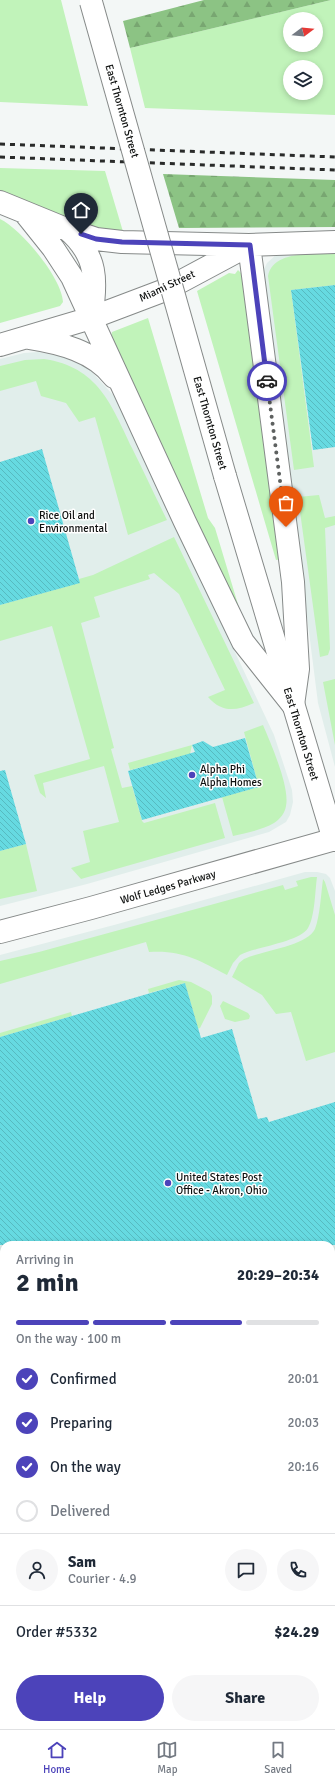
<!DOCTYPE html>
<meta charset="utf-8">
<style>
:root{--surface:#fff;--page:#f6f6f7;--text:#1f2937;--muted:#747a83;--line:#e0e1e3;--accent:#4c43ba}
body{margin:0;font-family:Signika,sans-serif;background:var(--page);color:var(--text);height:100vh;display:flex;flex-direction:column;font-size:15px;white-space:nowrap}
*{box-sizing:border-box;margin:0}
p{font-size:13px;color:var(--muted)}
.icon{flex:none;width:22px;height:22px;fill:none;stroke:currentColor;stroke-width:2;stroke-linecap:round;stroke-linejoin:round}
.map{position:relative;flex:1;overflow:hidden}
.drawer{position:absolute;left:0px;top:1241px;width:335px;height:488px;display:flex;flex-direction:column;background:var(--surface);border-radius:12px 12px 0 0;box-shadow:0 2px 6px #0003}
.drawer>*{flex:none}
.needle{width:26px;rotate:74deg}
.fabs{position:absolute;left:283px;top:12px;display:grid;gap:8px}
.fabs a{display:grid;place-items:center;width:40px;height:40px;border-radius:50%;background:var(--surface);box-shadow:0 2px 6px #0003;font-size:20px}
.pin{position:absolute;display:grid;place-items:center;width:34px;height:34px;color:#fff;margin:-41px -17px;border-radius:50% 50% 50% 0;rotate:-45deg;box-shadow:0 0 4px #0007}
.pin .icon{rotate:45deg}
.courier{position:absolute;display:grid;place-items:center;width:40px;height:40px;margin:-20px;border:3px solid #4c43ba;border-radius:50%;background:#fff;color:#222;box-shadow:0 1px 5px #0007}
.overview em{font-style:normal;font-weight:700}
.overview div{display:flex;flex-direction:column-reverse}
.overview{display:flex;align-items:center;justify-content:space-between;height:68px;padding:0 16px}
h1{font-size:26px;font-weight:700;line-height:30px}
.bar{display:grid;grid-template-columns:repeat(4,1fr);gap:6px 4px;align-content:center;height:48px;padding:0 16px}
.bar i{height:5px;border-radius:3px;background:var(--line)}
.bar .on{background:var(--accent)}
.bar p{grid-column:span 4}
.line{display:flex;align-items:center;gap:10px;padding:0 16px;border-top:1px solid var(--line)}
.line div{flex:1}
.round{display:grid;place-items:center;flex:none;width:42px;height:42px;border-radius:21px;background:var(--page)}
ol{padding:0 16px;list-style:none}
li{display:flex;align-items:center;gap:12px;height:44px}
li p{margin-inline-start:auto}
li .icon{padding:4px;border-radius:50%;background:var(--accent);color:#fff;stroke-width:4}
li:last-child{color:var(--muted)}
li i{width:22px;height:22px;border:2px solid var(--line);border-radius:50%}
.primary-button{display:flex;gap:8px;margin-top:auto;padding:8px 16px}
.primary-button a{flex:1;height:46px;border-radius:24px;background:var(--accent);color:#fff;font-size:16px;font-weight:700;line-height:46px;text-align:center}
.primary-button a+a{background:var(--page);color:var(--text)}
.menu{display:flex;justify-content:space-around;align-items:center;height:56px;border-top:1px solid var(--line);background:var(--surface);font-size:11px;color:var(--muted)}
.menu a{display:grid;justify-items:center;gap:2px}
.menu .on{color:var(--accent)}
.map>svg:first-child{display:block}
.built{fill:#e1eeeb}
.green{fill:#c1f3ba;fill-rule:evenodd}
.forest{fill:url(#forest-firs)}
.building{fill:url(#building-back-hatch)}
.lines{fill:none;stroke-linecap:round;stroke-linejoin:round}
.minor-casing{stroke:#868a89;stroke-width:23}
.tertiary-casing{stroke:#868a89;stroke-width:24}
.secondary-casing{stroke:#868a89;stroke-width:24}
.minor{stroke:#fff;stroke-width:21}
.tertiary{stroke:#fff;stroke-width:22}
.secondary{stroke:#fff;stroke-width:22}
.rail{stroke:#292b2a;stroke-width:3;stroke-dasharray:5 5;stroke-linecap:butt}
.secondary-bridge-casing{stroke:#868a89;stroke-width:24;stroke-linecap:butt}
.secondary-bridge{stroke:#fff;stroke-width:22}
.done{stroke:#5e6160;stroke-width:4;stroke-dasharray:0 7.2}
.route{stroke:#4c43ba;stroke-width:5}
.poi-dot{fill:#4c43ba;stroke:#fff;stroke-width:1.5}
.labels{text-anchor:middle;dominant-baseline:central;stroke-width:3;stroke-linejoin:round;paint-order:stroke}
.street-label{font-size:11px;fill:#0e100f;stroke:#fff}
.poi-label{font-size:11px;fill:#0e100f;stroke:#fff;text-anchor:start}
</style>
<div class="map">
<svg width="335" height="1729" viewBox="0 0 335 1729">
<defs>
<pattern id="forest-firs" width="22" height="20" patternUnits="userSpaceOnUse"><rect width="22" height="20" fill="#8cc384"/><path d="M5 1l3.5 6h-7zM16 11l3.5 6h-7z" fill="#78a671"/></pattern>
<pattern id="building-back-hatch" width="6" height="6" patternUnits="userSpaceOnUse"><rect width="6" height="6" fill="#66dae1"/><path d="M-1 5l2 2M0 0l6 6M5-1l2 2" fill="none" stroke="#57bac0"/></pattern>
</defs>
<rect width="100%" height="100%" fill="#f3f7f6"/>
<path class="built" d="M335,247V767L318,703L263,271L267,263L276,255Z
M38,352L64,357L75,361L89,369L115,397L274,735L292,790L293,802L290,815L286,822L269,832L87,884L0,906V359L24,353Z
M305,872H317L326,874L330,878L335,891V1468L331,1469V1245H4V1561L0,1563V955L114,925Z"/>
<path class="green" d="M0,0H61L88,106L0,102Z
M331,0H335V115L145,108L130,48ZM290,19H316V45H290ZM290,67H316V93H290Z
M0,168L105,171L124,235C80,232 41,204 0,192Z
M0,219C21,229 62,278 63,302L60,306L0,323Z
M306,254H335V285L291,290L314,467L294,470L268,276C271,259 291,255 306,254Z
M238,270L242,274L282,559L276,560L197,291L229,273L235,274Z
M148,318L208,518L215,528L240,611L237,612L111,338L112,332Z
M44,359C98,367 111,404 132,448C144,472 155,496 167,520L128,535L95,417L79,422L66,403L41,396L36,381L0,391V366L25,360Z
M319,495L325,518L335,516V525L325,528L330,649L328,655L320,657L298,497Z
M174,537L254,703C236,711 222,713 208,697L225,690L179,594L154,573L148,575L150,579L94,597L100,617L81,623L114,748L111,749L122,788L132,786L142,821L144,823L215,803L225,838L81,879L71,868L90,862L83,831L119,822L104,766L43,783L46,798L40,793L34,775L90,759L52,626L0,641V605L79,583V579L93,575Z
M335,679V745L323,682Z
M263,725C271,744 290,787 286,806C285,813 280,819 274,823C262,830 246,833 233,836L222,797L259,787L244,732Z
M192,745L190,754L130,770L128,763Z
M26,844L37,891L0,899V851Z
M311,877H317C315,891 315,917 308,928C300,942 255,947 240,955L233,963L227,975C198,960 183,950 149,952L146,942L0,984V961L39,952L283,885L285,890L298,886L296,881Z
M323,879L325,882L335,915V1052L306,1061L291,1012L276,1014L262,995L232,977L239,963L244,959C261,951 307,946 315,929C320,916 321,894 323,879Z
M179,980L191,982L210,992L212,996V1004L200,1028L190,1031L197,1025L185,983L149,993L148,989Z
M223,1001L248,1013L250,1016L249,1019L235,1022L225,1019L220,1006Z
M71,1012L72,1016L0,1037V1033Z
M335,1444V1461L331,1462V1446Z
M4,1530V1555L0,1556V1531Z"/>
<path class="forest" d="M204,0H331L130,48L123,21Z
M163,174L335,180V227L179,228Z"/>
<path class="building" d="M335,285V447L313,450L291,290Z
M42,449L80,583L0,605V462Z
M245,738L259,787L142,820L128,771L195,752L192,745L203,741L213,747Z
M5,770L26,844L0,851V771Z
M185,983L201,1038L232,1029L258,1119L267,1117L269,1122L335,1102V1245H0V1037Z"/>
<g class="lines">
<g class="minor-casing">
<path id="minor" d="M47,1725L48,1729"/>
</g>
<g class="tertiary-casing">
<path id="tertiary" d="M0,202L66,229L96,239L122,242L249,245L293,582L298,669L293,705
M25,213L53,248L72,277L185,522L243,642L293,705
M67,229C98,255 97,282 91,318
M29,338C60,343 94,351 114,377
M0,345L91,318L165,290L249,245L335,242"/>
</g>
<g class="secondary-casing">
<path id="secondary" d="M225,476L334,840
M0,932L91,908L335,839
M331,1484L335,1483
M0,1578L4,1577"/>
</g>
<use href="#minor" class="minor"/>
<use href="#tertiary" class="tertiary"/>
<use href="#secondary" class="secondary"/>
<path class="rail" d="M0,144L335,157
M0,157L335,170"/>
<g class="secondary-bridge-casing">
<path id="secondary-bridge" d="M91,2L225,476"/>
</g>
<use href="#secondary-bridge" class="secondary-bridge"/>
</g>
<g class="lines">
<path class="done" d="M267,381L286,527"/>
<path class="route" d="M81,234L96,239L122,242L250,245L267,381"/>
</g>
<g class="poi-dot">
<circle cx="31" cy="521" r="4"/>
<circle cx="192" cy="775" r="4"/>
<circle cx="168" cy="1183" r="4"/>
</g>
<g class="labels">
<g class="street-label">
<text transform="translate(122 111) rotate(74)">East Thornton Street</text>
<text transform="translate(167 286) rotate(-25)">Miami Street</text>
<text transform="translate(210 423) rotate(74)">East Thornton Street</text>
<text transform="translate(301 734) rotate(73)">East Thornton Street</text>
<text transform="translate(168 887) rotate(-16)">Wolf Ledges Parkway</text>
</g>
<g class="poi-label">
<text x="39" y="515">Rice Oil and<tspan x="39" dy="13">Environmental</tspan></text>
<text x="200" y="769">Alpha Phi<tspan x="200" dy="13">Alpha Homes</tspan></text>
<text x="176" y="1177">United States Post<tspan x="176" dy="13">Office - Akron, Ohio</tspan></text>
</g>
</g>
</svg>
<div class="fabs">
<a><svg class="needle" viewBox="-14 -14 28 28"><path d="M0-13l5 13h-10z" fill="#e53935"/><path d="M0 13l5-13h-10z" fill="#747a83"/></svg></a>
<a><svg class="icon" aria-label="layers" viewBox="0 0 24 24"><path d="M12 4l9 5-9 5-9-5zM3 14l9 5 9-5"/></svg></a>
</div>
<div class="pin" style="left:286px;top:527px;background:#ea580c"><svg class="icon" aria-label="bag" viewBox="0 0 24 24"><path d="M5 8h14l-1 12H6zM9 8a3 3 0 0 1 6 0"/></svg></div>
<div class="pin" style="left:81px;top:234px;background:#1f2937"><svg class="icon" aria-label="home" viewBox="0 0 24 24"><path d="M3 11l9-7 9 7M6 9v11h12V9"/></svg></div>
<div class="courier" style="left:267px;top:381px"><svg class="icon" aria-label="car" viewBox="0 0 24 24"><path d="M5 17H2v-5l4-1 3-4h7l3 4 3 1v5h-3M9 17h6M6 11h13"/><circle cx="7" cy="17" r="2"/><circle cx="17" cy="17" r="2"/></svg></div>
<section class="drawer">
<div class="overview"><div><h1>2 min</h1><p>Arriving in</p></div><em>20:29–20:34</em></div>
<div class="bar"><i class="on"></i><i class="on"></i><i class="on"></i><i></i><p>On the way · 100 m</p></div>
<ol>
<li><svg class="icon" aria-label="check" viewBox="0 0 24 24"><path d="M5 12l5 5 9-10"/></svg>Confirmed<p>20:01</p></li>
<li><svg class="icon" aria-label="check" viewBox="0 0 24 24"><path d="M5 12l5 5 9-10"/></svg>Preparing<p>20:03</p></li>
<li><svg class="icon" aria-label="check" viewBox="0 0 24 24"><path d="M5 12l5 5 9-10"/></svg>On the way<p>20:16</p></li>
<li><i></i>Delivered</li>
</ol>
<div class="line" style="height:72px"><a class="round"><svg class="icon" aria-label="person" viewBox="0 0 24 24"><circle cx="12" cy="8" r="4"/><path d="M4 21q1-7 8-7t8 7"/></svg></a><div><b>Sam</b><p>Courier · 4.9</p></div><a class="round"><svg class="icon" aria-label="chat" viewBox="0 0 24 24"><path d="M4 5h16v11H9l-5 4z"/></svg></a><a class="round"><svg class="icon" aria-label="phone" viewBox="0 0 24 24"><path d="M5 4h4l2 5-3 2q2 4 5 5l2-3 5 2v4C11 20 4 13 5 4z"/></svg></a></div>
<div class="line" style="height:52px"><div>Order #5332</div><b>$24.29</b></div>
<div class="primary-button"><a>Help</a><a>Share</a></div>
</section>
</div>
<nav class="menu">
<a class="on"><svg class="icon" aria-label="home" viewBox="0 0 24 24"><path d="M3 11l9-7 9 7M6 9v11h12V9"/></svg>Home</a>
<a><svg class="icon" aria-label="map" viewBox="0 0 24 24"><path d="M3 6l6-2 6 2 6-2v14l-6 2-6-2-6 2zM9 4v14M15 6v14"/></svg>Map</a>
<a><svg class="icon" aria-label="saved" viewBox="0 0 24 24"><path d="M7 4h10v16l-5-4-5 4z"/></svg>Saved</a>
</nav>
